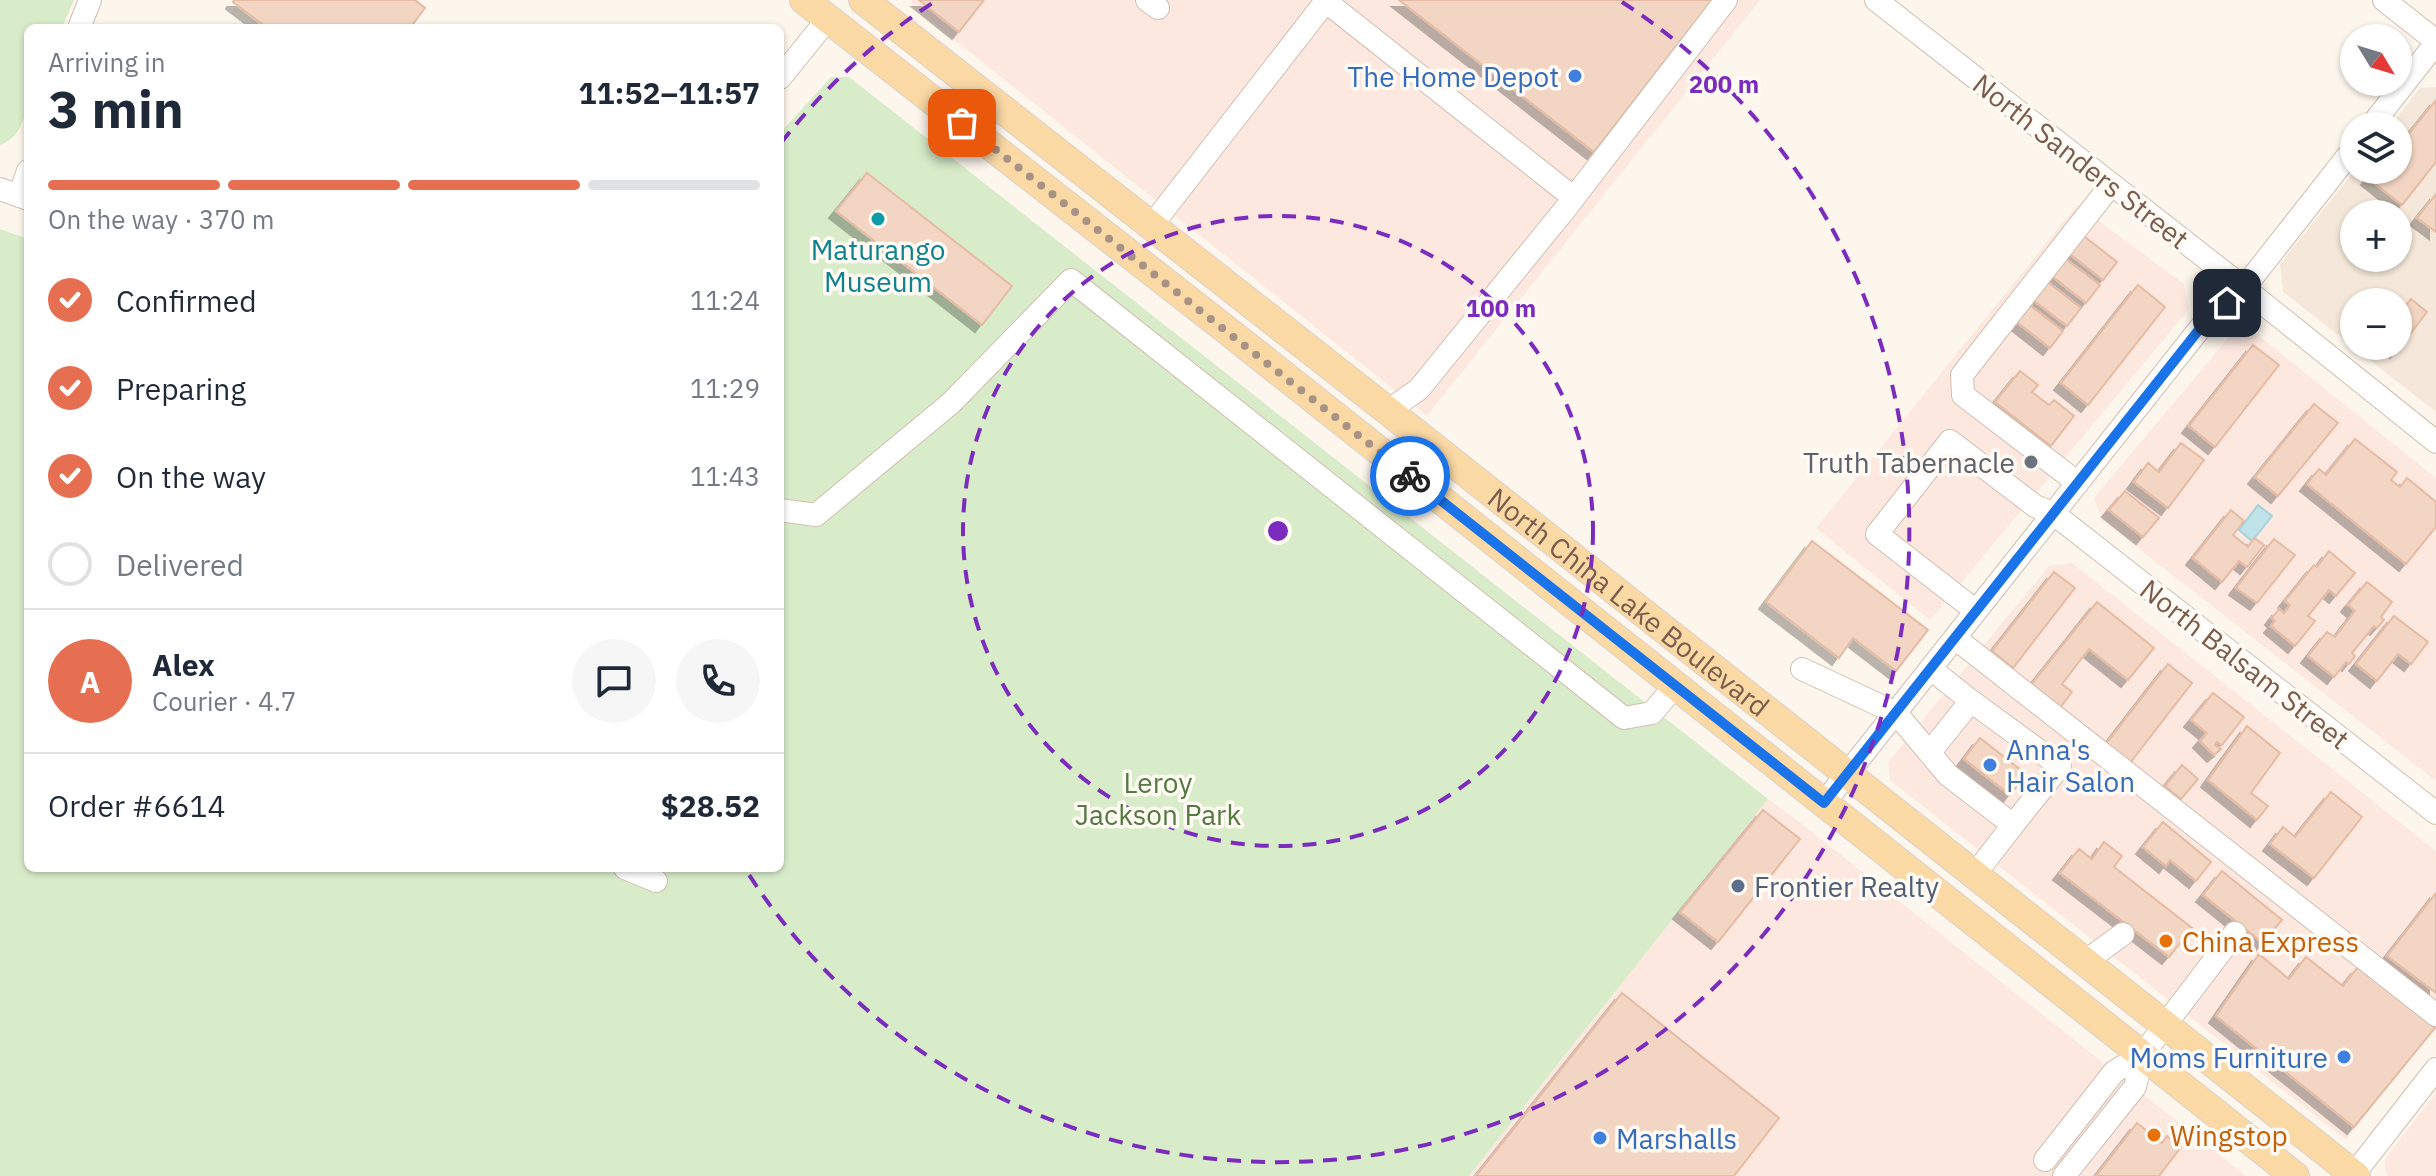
<!DOCTYPE html>
<meta charset="utf-8">
<style>
:root{--surface:#fff;--page:#f6f6f7;--text:#1f2937;--muted:#747a83;--line:#e0e1e3;--accent:#e76f51}
body{margin:0;font-family:"IBM Plex Sans",sans-serif;background:var(--page);color:var(--text);height:100vh;display:flex;flex-direction:column;font-size:30px;white-space:nowrap}
*{box-sizing:border-box;margin:0}
p{font-size:26px;color:var(--muted)}
.icon{flex:none;width:44px;height:44px;fill:none;stroke:currentColor;stroke-width:2;stroke-linecap:round;stroke-linejoin:round}
.map{position:relative;flex:1;overflow:hidden}
.details{position:absolute;left:24px;top:24px;width:760px;height:848px;display:flex;flex-direction:column;background:var(--surface);border-radius:12px;box-shadow:0 2px 6px #0004}
.details>*{flex:none}
.needle{width:52px;rotate:128deg}
.fabs{position:absolute;left:2340px;top:24px;display:grid;gap:16px}
.fabs a{display:grid;place-items:center;width:72px;height:72px;border-radius:50%;background:var(--surface);box-shadow:0 2px 6px #0004;font-size:40px}
.pin{position:absolute;display:grid;place-items:center;width:68px;height:68px;color:#fff;margin:-34px;border-radius:16px;box-shadow:0 4px 12px #0006}
.courier{position:absolute;display:grid;place-items:center;width:80px;height:80px;margin:-40px;border:6px solid #1a73e8;border-radius:50%;background:#fff;color:#222;box-shadow:0 2px 10px #0007}
.head em{font-style:normal;font-weight:700}
.head div{display:flex;flex-direction:column-reverse}
.head{display:flex;align-items:center;justify-content:space-between;height:136px;padding:0 24px}
h1{font-size:52px;font-weight:700;line-height:60px}
.bar{display:grid;grid-template-columns:repeat(4,1fr);gap:12px 8px;align-content:center;height:96px;padding:0 24px}
.bar i{height:10px;border-radius:6px;background:var(--line)}
.bar .on{background:var(--accent)}
.bar p{grid-column:span 4}
.line{display:flex;align-items:center;gap:20px;padding:0 24px;border-top:2px solid var(--line)}
.line div{flex:1}
.round{display:grid;place-items:center;flex:none;width:84px;height:84px;border-radius:42px;background:var(--page)}
ol{padding:0 24px;list-style:none}
li{display:flex;align-items:center;gap:24px;height:88px}
li p{margin-inline-start:auto}
li .icon{padding:8px;border-radius:50%;background:var(--accent);color:#fff;stroke-width:4}
li:last-child{color:var(--muted)}
li i{width:44px;height:44px;border:4px solid var(--line);border-radius:50%}
.map>svg:first-child{display:block}
.residential{fill:#f5e8da;fill-rule:evenodd}
.commercial{fill:#fde8e0}
.green{fill:#d8ecc9}
.water{fill:#bfe3e8;stroke:#a5d3da;stroke-width:2}
.building{fill:#f3d5c3;stroke:#e6bba3;stroke-width:2;filter:url(#shadow)}
.lines{fill:none;stroke-linecap:round;stroke-linejoin:round}
.minor-casing{stroke:#d1beb0;stroke-width:24}
.major-casing{stroke:#dad1cd;stroke-width:30}
.minor{stroke:#fff;stroke-width:22}
.major{stroke:#fbd9a5;stroke-width:28}
.done{stroke:#a89285;stroke-width:8;stroke-dasharray:0 14.4}
.route{stroke:#1a73e8;stroke-width:10}
.ring{fill:none;stroke:#7b2cbf;stroke-width:4;stroke-dasharray:14 10}
.shop-dot{fill:#3f7fe0;stroke:#fffaf3;stroke-width:3}
.culture-dot{fill:#0f9aa8;stroke:#fffaf3;stroke-width:3}
.worship-dot{fill:#6b7280;stroke:#fffaf3;stroke-width:3}
.service-dot{fill:#5c6f8a;stroke:#fffaf3;stroke-width:3}
.food-dot{fill:#e8710a;stroke:#fffaf3;stroke-width:3}
.labels{text-anchor:middle;dominant-baseline:central;stroke-width:7;stroke-linejoin:round;paint-order:stroke}
.shop-label{font-size:28px;fill:#366cbe;stroke:#fffaf3;text-anchor:end}
.street-label{font-size:28px;fill:#7a5c4d;stroke:#fffaf3}
.culture-label{font-size:28px;fill:#0d838f;stroke:#fffaf3}
.worship-label{font-size:28px;fill:#5b616d;stroke:#fffaf3;text-anchor:end}
.park-label{font-size:28px;fill:#537a41;stroke:#fffaf3}
.service-label{font-size:28px;fill:#4e5e75;stroke:#fffaf3;text-anchor:start}
.food-label{font-size:28px;fill:#c56008;stroke:#fffaf3;text-anchor:start}
.centre{fill:#7b2cbf;stroke:#fffaf3;stroke-width:4}
.ring-label{font-size:24px;text-anchor:middle;font-weight:bold;fill:#7b2cbf;stroke:#fffaf3;stroke-width:7;stroke-linejoin:round;paint-order:stroke}
</style>
<div class="map">
<svg width="2436" height="1176" viewBox="0 0 2436 1176">
<defs>
<filter id="shadow"><feDropShadow dx="-7" dy="7" stdDeviation="0" flood-color="#0004"/></filter>
</defs>
<rect width="100%" height="100%" fill="#fdf6ec"/>
<path class="residential" d="M2436,87V412L2283,292L2280,264L2355,170H2398V126H2390L2420,88ZM2354,214H2398V258H2354ZM2354,302H2398V346H2354Z"/>
<path class="commercial" d="M912,0H1760L1427,416L912,6Z
M2077,205L2184,284L2189,309L1930,620L1816,528Z
M2244,332L2258,335L2436,478V781L2102,520L2094,498L2229,337Z
M2072,563L2436,851V1023L2346,1140L1890,780L1888,762L2049,566Z
M1768,799L1798,821L2246,1176H1469Z
M2436,1093V1176H2387L2384,1160Z"/>
<path class="green" d="M0,0H74L62,28H28C28,61 39,132 0,145Z
M831,77H849L1768,799L1469,1176H0V229L28,239V868H780V133Z"/>
<path class="water" d="M2258,505L2272,516L2252,541L2239,530Z"/>
<path class="building" d="M234,0H415L425,8L410,28H267L233,2Z
M919,0H984L959,32Z
M1399,0H1712L1594,152Z
M2436,100V162L2402,205L2368,178L2374,170H2398V147Z
M867,173L1012,286L982,325L836,211Z
M2436,194V232L2417,218Z
M2080,233L2117,262L2103,280L2066,251Z
M2062,256L2100,285L2086,303L2048,273Z
M2044,279L2081,308L2067,326L2029,297Z
M2138,285L2165,307L2088,405L2061,383Z
M2411,299L2427,312L2397,351L2391,346H2398V314Z
M2026,302L2063,331L2050,348L2013,319Z
M2253,345L2279,365L2215,447L2189,426Z
M2020,371L2038,385L2032,392L2049,405L2054,400L2074,416L2051,446L1995,402Z
M2314,404L2338,423L2278,496L2255,477Z
M2355,439L2397,472L2391,480L2400,487L2407,478L2436,502V527L2406,564L2307,484L2319,469L2326,475Z
M2181,443L2204,460L2168,508L2134,482L2148,463L2159,472Z
M2125,491L2159,518L2143,537L2109,510Z
M2231,510L2244,521L2233,535L2248,547L2254,538L2264,545L2247,567L2239,561L2222,582L2193,558Z
M2274,539L2295,555L2257,603L2236,588Z
M1812,541L1928,630L1896,671L1853,638L1839,658L1766,602Z
M2329,551L2355,573L2336,596L2329,590L2308,616L2315,621L2295,646L2271,626L2275,621L2272,618L2279,609L2284,613L2290,605L2285,601L2314,565L2317,567Z
M2054,572L2075,588L2013,668L1992,651Z
M2367,582L2392,602L2381,617L2384,620L2377,628L2374,626L2352,653L2355,656L2349,664L2346,662L2334,677L2308,656L2327,632L2335,637L2355,611L2348,605Z
M2097,602L2154,648L2128,680L2089,649L2062,684L2072,692L2060,708L2031,685Z
M2394,616L2428,642L2411,664L2398,654L2377,681L2356,664Z
M2168,664L2192,683L2130,763L2106,744Z
M2213,693L2244,717L2222,745L2217,742L2215,745L2221,749L2214,755L2200,741L2207,733L2191,720Z
M2247,726L2280,753L2251,793L2268,806L2257,820L2208,780Z
M1980,738L2026,774L2010,795L1964,759Z
M2182,765L2198,779L2181,799L2165,786Z
M2331,792L2362,817L2314,878L2270,844L2283,827L2295,837Z
M1763,810L1800,839L1718,942L1680,912Z
M2163,822L2211,862L2196,881L2170,860L2166,866L2143,847Z
M2104,842L2122,856L2114,867L2192,928L2169,957L2060,873L2079,849L2092,859Z
M2222,871L2282,920L2263,943L2203,895Z
M2436,893V993L2387,956Z
M2259,954L2289,979L2306,957L2343,986L2358,967L2435,1028L2354,1127L2216,1016Z
M1622,993L1779,1118L1734,1176H1476Z
M2137,1123L2162,1143L2167,1136L2181,1147L2159,1176H2096Z"/>
<g class="lines">
<g class="minor-casing">
<path id="minor" d="M1147,0L1158,8
M1324,0L1574,198
M1876,0L2244,288L2436,442
M2384,0L2436,41
M79,28L90,0
M780,78L827,20
M2371,126L2436,43
M0,189L28,199
M19,196L28,171
M1152,225L1326,1
M1388,411L1419,389L1566,208L1726,0
M2078,483L1963,395L1962,375L2111,185
M780,510L816,515L951,403L1071,280L1624,718L1652,713L1675,686
M1976,611L1877,534L1950,441L2035,506L2054,514L2436,813
M1955,638L2436,1015
M1802,669L1896,713L1948,775L2013,825L2060,766L1971,701L1931,669
M1930,752L1971,701
M1824,803L2209,317L2244,288L2354,148
M625,868L656,881
M1975,874L2013,825
M2086,961L2123,934
M2045,1160L2114,1072L2143,1054
M2354,1174L2436,1069
M2064,1176L2135,1087L2143,1054L2235,933"/>
</g>
<g class="major-casing">
<g id="major">
<path d="M804,0L1224,328L2295,1176"/>
<path id="s1" d="M863,0L1388,411L2356,1176"/>
</g>
</g>
<use href="#minor" class="minor"/>
<use href="#major" class="major"/>
</g>
<g class="lines">
<path class="done" d="M962,123L1410,476"/>
<path class="route" d="M1410,476L1824,803L2209,317L2227,303"/>
</g>
<g class="ring">
<circle cx="1278" cy="531" r="315"/>
<path d="M781 143A631 631 0 0 1 934 2M1622 2A631 631 0 1 1 746 870"/>
</g>
<g class="shop-dot">
<circle cx="1575" cy="76" r="8"/>
<circle cx="1990" cy="765" r="8"/>
<circle cx="2344" cy="1057" r="8"/>
<circle cx="1600" cy="1138" r="8"/>
</g>
<circle class="culture-dot" cx="878" cy="219" r="8"/>
<circle class="worship-dot" cx="2031" cy="462" r="8"/>
<circle class="service-dot" cx="1738" cy="886" r="8"/>
<g class="food-dot">
<circle cx="2166" cy="941" r="8"/>
<circle cx="2154" cy="1135" r="8"/>
</g>
<g class="labels">
<g class="shop-label">
<text x="1559" y="76">The Home Depot</text>
<text x="2006" y="749" text-anchor="start">Anna's<tspan x="2006" dy="32">Hair Salon</tspan></text>
<text x="2328" y="1057">Moms Furniture</text>
<text x="1616" y="1138" text-anchor="start">Marshalls</text>
</g>
<g class="street-label">
<text transform="translate(2081 161) rotate(38)">North Sanders Street</text>
<text stroke="none"><textPath href="#s1" startOffset="974">North China Lake Boulevard</textPath></text>
<text transform="translate(2245 664) rotate(38)">North Balsam Street</text>
</g>
<g class="culture-label">
<text x="878" y="249">Maturango<tspan x="878" dy="32">Museum</tspan></text>
</g>
<g class="worship-label">
<text x="2015" y="462">Truth Tabernacle</text>
</g>
<g class="park-label">
<text x="1158" y="782">Leroy<tspan x="1158" dy="32">Jackson Park</tspan></text>
</g>
<g class="service-label">
<text x="1754" y="886">Frontier Realty</text>
</g>
<g class="food-label">
<text x="2182" y="941">China Express</text>
<text x="2170" y="1135">Wingstop</text>
</g>
</g>
<circle cx="1278" cy="531" r="12" class="centre"/>
<g class="ring-label">
<text x="1724" y="93">200 m</text>
<text x="1501" y="317">100 m</text>
</g>
</svg>
<div class="fabs">
<a><svg class="needle" viewBox="-14 -14 28 28"><path d="M0-13l5 13h-10z" fill="#e53935"/><path d="M0 13l5-13h-10z" fill="#747a83"/></svg></a>
<a><svg class="icon" aria-label="layers" viewBox="0 0 24 24"><path d="M12 4l9 5-9 5-9-5zM3 14l9 5 9-5"/></svg></a>
<a>+</a>
<a>−</a>
</div>
<div class="pin" style="left:962px;top:123px;background:#ea580c"><svg class="icon" aria-label="bag" viewBox="0 0 24 24"><path d="M5 8h14l-1 12H6zM9 8a3 3 0 0 1 6 0"/></svg></div>
<div class="pin" style="left:2227px;top:303px;background:#1f2937"><svg class="icon" aria-label="home" viewBox="0 0 24 24"><path d="M3 11l9-7 9 7M6 9v11h12V9"/></svg></div>
<div class="courier" style="left:1410px;top:476px"><svg class="icon" aria-label="bike" viewBox="0 0 24 24"><circle cx="6" cy="16" r="4"/><circle cx="18" cy="16" r="4"/><path d="M6 16l4-8h5l3 8M10 8l3 8H6M13 5h3"/></svg></div>
<section class="details">
<div class="head"><div><h1>3 min</h1><p>Arriving in</p></div><em>11:52–11:57</em></div>
<div class="bar"><i class="on"></i><i class="on"></i><i class="on"></i><i></i><p>On the way · 370 m</p></div>
<ol>
<li><svg class="icon" aria-label="check" viewBox="0 0 24 24"><path d="M5 12l5 5 9-10"/></svg>Confirmed<p>11:24</p></li>
<li><svg class="icon" aria-label="check" viewBox="0 0 24 24"><path d="M5 12l5 5 9-10"/></svg>Preparing<p>11:29</p></li>
<li><svg class="icon" aria-label="check" viewBox="0 0 24 24"><path d="M5 12l5 5 9-10"/></svg>On the way<p>11:43</p></li>
<li><i></i>Delivered</li>
</ol>
<div class="line" style="height:144px"><b class="round" style="background:var(--accent);color:#fff">A</b><div><b>Alex</b><p>Courier · 4.7</p></div><a class="round"><svg class="icon" aria-label="chat" viewBox="0 0 24 24"><path d="M4 5h16v11H9l-5 4z"/></svg></a><a class="round"><svg class="icon" aria-label="phone" viewBox="0 0 24 24"><path d="M5 4h4l2 5-3 2q2 4 5 5l2-3 5 2v4C11 20 4 13 5 4z"/></svg></a></div>
<div class="line" style="height:104px"><div>Order #6614</div><b>$28.52</b></div>
</section>
</div>
